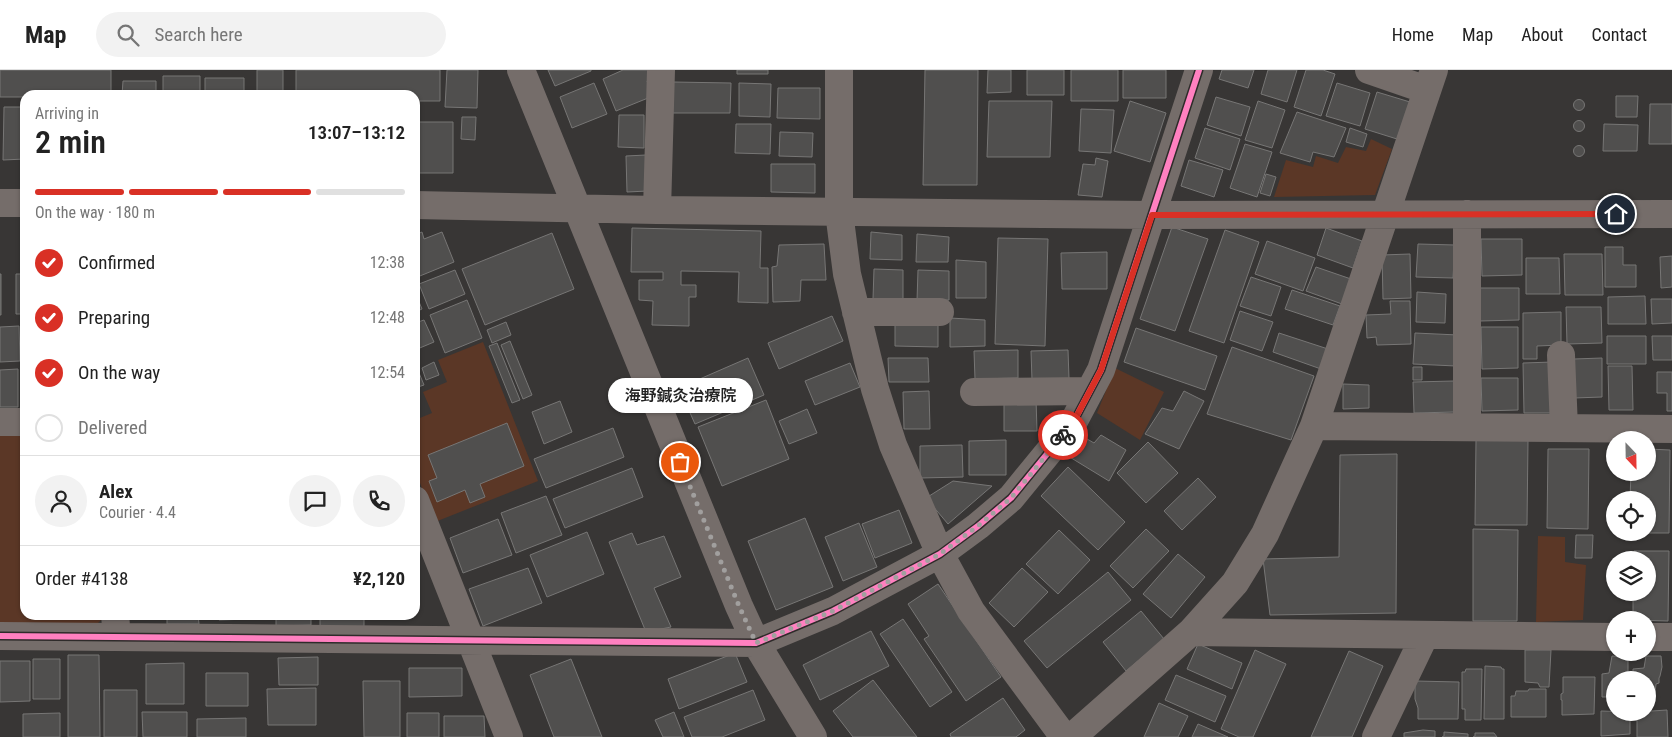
<!DOCTYPE html>
<meta charset="utf-8">
<style>
:root{--surface:#fff;--page:#f2f2f2;--text:#222;--muted:#767676;--line:#e0e0e0;--accent:#d93025}
body{margin:0;font-family:"Roboto Condensed","Noto Sans JP",sans-serif;background:var(--page);color:var(--text);height:100vh;display:flex;flex-direction:column;font-size:19px;white-space:nowrap}
*{box-sizing:border-box;margin:0}
p{font-size:16px;color:var(--muted)}
.icon{flex:none;width:28px;height:28px;fill:none;stroke:currentColor;stroke-width:2;stroke-linecap:round;stroke-linejoin:round}
.map{position:relative;flex:1;overflow:hidden}
.details{position:absolute;left:20px;top:20px;width:400px;height:530px;display:flex;flex-direction:column;background:var(--surface);border-radius:15px;box-shadow:0 1px 4px #0004}
.details>*{flex:none}
.needle{width:32px;rotate:158deg}
.fabs{position:absolute;left:1606px;top:361px;display:grid;gap:10px}
.fabs a{display:grid;place-items:center;width:50px;height:50px;border-radius:50%;background:var(--surface);box-shadow:0 1px 4px #0004;font-size:25px}
.pin{position:absolute;display:grid;place-items:center;width:42px;height:42px;color:#fff;margin:-21px;border:2px solid #fff;border-radius:50%;box-shadow:0 1px 5px #0007}
.courier{position:absolute;display:grid;place-items:center;width:50px;height:50px;margin:-25px;border:4px solid #d93025;border-radius:50%;background:#fff;color:#222;box-shadow:0 1px 6px #0007}
.bubble{position:absolute;height:35px;border-radius:18px;background:var(--surface);box-shadow:0 1px 4px #0004;font-size:16px;font-weight:600;line-height:35px;text-align:center}
.headline em{font-style:normal;font-weight:600}
.headline div{display:flex;flex-direction:column-reverse}
.headline{display:flex;align-items:center;justify-content:space-between;height:85px;padding:0 15px}
h1{font-size:32px;font-weight:600;line-height:38px}
.bar{display:grid;grid-template-columns:repeat(4,1fr);gap:8px 5px;align-content:center;height:60px;padding:0 15px}
.bar i{height:6px;border-radius:4px;background:var(--line)}
.bar .on{background:var(--accent)}
.bar p{grid-column:span 4}
.line{display:flex;align-items:center;gap:12px;padding:0 15px;border-top:1px solid var(--line)}
.line div{flex:1}
.round{display:grid;place-items:center;flex:none;width:52px;height:52px;border-radius:26px;background:var(--page)}
ol{padding:0 15px;list-style:none}
li{display:flex;align-items:center;gap:15px;height:55px}
li p{margin-inline-start:auto}
li .icon{padding:5px;border-radius:50%;background:var(--accent);color:#fff;stroke-width:4}
li:last-child{color:var(--muted)}
li i{width:28px;height:28px;border:2px solid var(--line);border-radius:50%}
header{display:flex;align-items:center;gap:30px;box-sizing:border-box;height:70px;padding:0 25px;background:var(--surface);border-bottom:1px solid var(--line)}
header strong{font-size:24px}
nav{display:flex;gap:28px;margin-inline-start:auto;font-size:18px}
.search{width:350px;height:45px;background:var(--page);display:flex;align-items:center;gap:12px;box-sizing:border-box;padding:0 18px;border-radius:28px;color:var(--muted);font-size:19px}
.map>svg:first-child{display:block}
.green{fill:#5b3726}
.building{fill:#504f4e;stroke:#777675}
.lines{fill:none;stroke-linecap:round;stroke-linejoin:round}
.minor{stroke:#756d6a;stroke-width:28}
.cycleway-casing{stroke:#2e2b2a;stroke-width:9}
.cycleway{stroke:#ff80c0;stroke-width:6}
.done{stroke:#a19f9e;stroke-width:5;stroke-dasharray:0 9}
.route{stroke:#d93025;stroke-width:6}
</style>
<header>
<strong>Map</strong>
<div class="search"><svg class="icon" aria-label="search" viewBox="0 0 24 24"><circle cx="10" cy="10" r="6"/><path d="M15 15l6 6"/></svg>Search here</div>
<nav><a>Home</a><a>Map</a><a>About</a><a>Contact</a></nav>
</header>
<div class="map">
<svg width="1672" height="667" viewBox="0 0 1672 667">
<rect width="100%" height="100%" fill="#383635"/>
<path class="green" d="M1371,69L1392,79L1375,125L1274,127L1286,90L1313,97L1316,86L1338,93L1346,77L1366,81Z
M483,272L538,411L435,452L415,400V350L432,343L423,322L447,312L438,290Z
M1115,298L1164,322L1140,370L1097,343Z
M0,365H25V545H103V548L94,557H0Z
M1538,466L1565,467V492L1586,495L1583,550L1536,552Z"/>
<path class="building" d="M0,0H111V25H25V27H0Z
M257,0H283V25H257Z
M296,0H440V31H415V25H296Z
M447,0H478L477,38L445,37Z
M548,0H591V1L555,16Z
M623,0H650L653,8L647,11L653,26L616,41L603,9Z
M737,0H768V4H737Z
M925,0H978L977,115H923Z
M988,0H1011V22L987,23Z
M1027,0H1064V25H1027Z
M1071,0H1118V31H1071Z
M1123,0H1166V28H1123Z
M1222,0H1254L1248,18L1219,9Z
M1268,0H1297L1287,32L1261,24Z
M1306,0H1323L1335,4L1321,46L1294,37Z
M163,6H200V25H163Z
M205,8H244V25H205Z
M123,11H156V25H122Z
M673,12L731,13L730,43H672Z
M594,13L607,44L572,58L560,27Z
M739,13L771,14L770,47L739,46Z
M1337,13L1370,23L1360,56L1326,46Z
M778,18H820V49L777,48Z
M1377,22L1410,32L1397,69L1365,59Z
M1616,26H1638L1637,47H1616Z
M1216,27L1250,37L1241,66L1207,55Z
M1573.5 35a5.5 5.5 0 1 1 11 0a5.5 5.5 0 1 1-11 0Z
M989,31H1052L1050,87H987Z
M1130,31L1166,43L1150,92L1114,81Z
M1258,31L1285,40L1272,78L1245,70Z
M1650,34H1672V74H1649Z
M4,37H25V89L3,90Z
M1081,39L1114,40L1111,83L1079,81Z
M1297,42L1346,58L1334,87L1313,82L1310,92L1280,83Z
M619,45H644V78L618,77Z
M462,47H476L475,70L461,69Z
M1573.5 56a5.5 5.5 0 1 1 11 0a5.5 5.5 0 1 1-11 0Z
M415,52H453V103H415Z
M736,54H771L770,84L735,83Z
M1604,54L1638,55L1637,81H1603Z
M1205,58L1240,69L1230,100L1195,88Z
M1350,58L1367,64L1363,77L1346,72Z
M780,62L813,63L812,87L779,86Z
M1245,74L1272,82L1257,127L1230,118Z
M1573.5 81a5.5 5.5 0 1 1 11 0a5.5 5.5 0 1 1-11 0Z
M646,85L648,121L627,122L626,86Z
M1096,88L1108,91L1102,127L1078,125L1083,94L1095,95Z
M1189,90L1223,100L1214,127L1181,116Z
M771,94H815V123L771,122Z
M1266,104L1276,107L1270,126L1260,123Z
M1172,157L1208,169L1175,261L1140,249Z
M632,158L761,161L760,198H768V233L738,232L739,202L681,201V215H696V227H689V256L652,255L653,231L639,230V210H663V202H631Z
M1326,158L1362,171L1353,198L1317,185Z
M1225,160L1259,172L1224,273L1189,261Z
M422,162L424,169L442,162L454,192L415,208V165Z
M871,162L902,165V190L870,189Z
M552,163L574,219L485,255L462,199Z
M917,164L949,167L948,192H916Z
M998,168L1048,169L1045,276L995,274Z
M1481,169H1522V205L1482,206Z
M1267,171L1315,188L1303,221L1255,204Z
M824,174L826,210H801L800,231L773,232L772,197L777,196L779,175Z
M1418,174L1455,175L1453,208L1416,207Z
M1605,177H1623V195H1636V217H1605Z
M1107,182V219H1062L1061,183Z
M1410,184L1411,228L1383,229L1382,185Z
M1564,184H1602L1603,225H1565Z
M1672,186V217L1661,218L1660,187Z
M1526,188H1559L1560,224H1526Z
M956,190L986,192V228H956Z
M1316,197L1351,209L1342,234L1306,221Z
M874,199L903,200V230L873,229Z
M455,200L465,224L429,239L419,214Z
M918,200L949,201V230L917,231Z
M0,204H1V245H0Z
M16,204H25V244H16Z
M1251,207L1281,217L1271,246L1240,236Z
M1480,218H1519V250L1480,251Z
M1292,220L1340,236L1333,255L1285,239Z
M415,222L422,239L415,242Z
M1417,222L1446,224L1445,253L1416,252Z
M1645,226L1646,254H1608V227Z
M1651,229H1672V253L1652,254Z
M467,230L482,268L445,283L430,245Z
M1390,231H1410L1411,274L1377,275L1376,267L1367,268L1366,245L1391,244Z
M1566,237H1601L1602,273L1567,274Z
M1240,241L1273,252L1262,281L1230,270Z
M1561,242V275L1537,276V289H1523V243Z
M832,246L843,271L779,299L768,273Z
M950,248L985,250V276L950,277Z
M424,250L434,272L415,280V253Z
M506,252L511,265L492,273L487,260Z
M895,253L938,254V277L895,276Z
M19,256L20,291L0,292V257Z
M1481,257H1518V298L1482,299Z
M1136,258L1217,286L1205,320L1124,292Z
M1279,263L1328,279L1321,299L1273,282Z
M1415,263L1458,265L1456,296L1413,294Z
M1607,266H1646V294H1607Z
M1652,266H1672V290H1653Z
M510,271L532,325L523,329L501,275Z
M497,273L520,330L512,333L489,276Z
M1232,277L1314,306L1291,370L1207,344Z
M1018,280V308L975,309L974,281Z
M1068,280L1069,309L1032,310L1031,281Z
M748,288L764,325L695,354L679,318Z
M888,288H928L929,312H889Z
M1602,288V327L1574,328V289Z
M434,292L439,305L426,310L422,298Z
M1553,292V343H1524L1523,293Z
M850,293L860,317L815,335L805,311Z
M1608,296H1632L1633,340H1609Z
M1413,297H1422V310H1413Z
M417,298L424,315L415,318V299Z
M18,299V337H0V300Z
M1657,302H1672V341H1667V323H1657Z
M1481,308H1518V340L1482,341Z
M1454,311L1455,342L1414,343L1413,312Z
M1343,314L1369,315V338L1343,339Z
M929,321L930,359H904L903,322Z
M1184,321L1204,331L1179,379L1145,364L1162,338L1173,341Z
M1036,329L1037,361H1004V330Z
M766,330L789,389L722,416L698,357Z
M560,331L572,362L544,374L532,342Z
M807,339L817,363L789,374L779,351Z
M507,353L524,396L480,414L485,427L470,433L465,420L437,432L429,411L437,408L428,385Z
M613,358L624,387L546,418L534,389Z
M1101,365L1126,380L1109,411L1068,386L1082,366L1094,373Z
M1006,370V405H969V371Z
M1476,370H1528L1527,455H1475Z
M1148,372L1178,403L1146,433L1117,403Z
M962,375L963,407L920,408V376Z
M1548,379H1589L1588,459L1547,458Z
M1648,379L1670,380L1669,463H1630L1648,462V430H1630L1631,402H1648Z
M1397,384L1396,543L1270,545L1263,489L1339,487L1340,385Z
M1068,397L1125,452L1098,480L1041,426Z
M632,398L643,427L565,458L553,429Z
M1198,408L1216,427L1182,460L1164,441Z
M953,411L992,416L948,454L926,428Z
M546,426L562,465L516,483L501,443Z
M899,440L912,473L875,488L862,454Z
M805,448L833,517L776,540L748,471Z
M498,449L512,485L463,503L450,468Z
M859,453L877,497L843,511L825,467Z
M1146,459L1169,481L1133,518L1110,496Z
M1473,459L1518,460L1517,551H1473Z
M1059,460L1090,490L1058,524L1026,494Z
M587,462L604,504L547,527L530,485Z
M632,463L637,475L664,466L681,507L654,518L671,557L646,562L609,472Z
M1576,465H1593L1592,488H1575Z
M1634,481H1669L1668,551L1633,550V522H1648V490H1633Z
M1178,484L1205,507L1171,548L1143,524Z
M528,498L542,533L483,556L469,519Z
M1022,498L1048,522L1014,557L989,533Z
M1108,502L1131,530L1047,598L1024,571Z
M938,514L1001,607L966,631L924,569L929,566L908,534Z
M1141,541L1164,569L1126,601L1103,572Z
M167,545H198L199,554H167Z
M219,545H249V549L219,550Z
M276,545H311V555L276,556Z
M320,545H364V557H320Z
M903,549L952,622L930,637L880,564Z
M871,561L889,596L820,630L803,595Z
M1198,574L1242,593L1232,619L1187,599Z
M1255,580L1286,594L1253,667H1239L1221,659Z
M1525,580H1551L1549,617H1540L1538,613L1525,612Z
M1349,581L1383,596L1352,667H1311Z
M735,583L747,612L679,639L668,609Z
M68,585H99L100,667H68Z
M1612,586L1628,587V610H1615V627H1602V604L1609,603Z
M1646,586H1661L1662,597L1660,606L1659,608V613L1656,614L1655,623H1648V610H1633V599L1644,598Z
M318,587V615H279L278,588Z
M33,589H60V629H33Z
M571,589L602,667H554L530,605Z
M0,591H30V631L0,632Z
M184,593V634H146V594Z
M1485,596L1501,597L1502,599H1504V649H1484Z
M409,598H462V626L409,627Z
M1466,599H1482L1481,650H1465V639H1462V602H1465Z
M206,603H248V636H206Z
M1176,605L1226,626L1215,652L1165,630Z
M1563,607H1595L1594,644L1562,645V630H1561V624L1563,623Z
M873,610L917,667H853L833,641Z
M363,611H400V667H364Z
M1415,611L1459,612L1458,649H1418V638L1415,629Z
M316,618V655H268L267,619Z
M1529,619H1546V647H1511V626H1515L1516,621H1528Z
M104,620H137V667H104Z
M753,620L765,650L722,667H692L684,647Z
M1003,628L1025,660L1016,667H951L950,664Z
M1159,633L1188,646L1178,667H1144Z
M1667,640L1668,667H1637V642Z
M1601,641L1630,642V664L1601,666Z
M142,642H187V667H143Z
M674,642L684,667H663L655,650Z
M60,643V667H23V644Z
M407,643H439V667H407Z
M444,646H484L485,667H444Z
M246,648V667H197V649Z
M1198,654L1228,667H1192Z
M1423,660L1435,661V667H1404V663Z
M1444,662L1468,664V667H1442L1444,666Z
M1475,663H1494L1497,667H1473L1475,666Z"/>
<g class="lines">
<path class="minor" d="M521,0L739,536L756,573L813,667
M839,0V142L847,204L875,319L893,375L940,484L971,541L1064,667
M1369,0L1427,20
M0,133H25
M415,135L657,140L1152,145L1672,144
M657,140L661,0
M1467,144V357
M856,242H940
M1561,285L1564,358
M974,322L1090,321
M0,352H25
M1314,356L1672,359
M415,430L509,667
M115,545L117,567
M1191,562L1615,567
M0,566L756,573L833,541L940,484L978,456L1011,428L1074,351L1101,300L1199,0
M1648,567H1671
M1072,667L1191,562L1235,513L1265,464L1314,356L1434,0
M1376,667L1425,565"/>
<g class="cycleway-casing">
<path id="cycleway" d="M0,566L756,573L833,541L940,484L978,456L1011,428L1074,351L1101,300L1199,0"/>
</g>
<use href="#cycleway" class="cycleway"/>
</g>
<g class="lines">
<path class="done" d="M680,392L739,536L756,573L833,541L940,484L978,456L1011,428L1063,365"/>
<path class="route" d="M1063,365L1074,351L1101,300L1152,145L1616,144"/>
</g>
</svg>
<div class="fabs">
<a><svg class="needle" viewBox="-14 -14 28 28"><path d="M0-13l5 13h-10z" fill="#e53935"/><path d="M0 13l5-13h-10z" fill="#767676"/></svg></a>
<a><svg class="icon" aria-label="locate" viewBox="0 0 24 24"><circle cx="12" cy="12" r="6"/><path d="M12 2v4M12 18v4M2 12h4M18 12h4"/></svg></a>
<a><svg class="icon" aria-label="layers" viewBox="0 0 24 24"><path d="M12 4l9 5-9 5-9-5zM3 14l9 5 9-5"/></svg></a>
<a>+</a>
<a>−</a>
</div>
<div class="pin" style="left:680px;top:392px;background:#ea580c"><svg class="icon" aria-label="bag" viewBox="0 0 24 24"><path d="M5 8h14l-1 12H6zM9 8a3 3 0 0 1 6 0"/></svg></div>
<div class="pin" style="left:1616px;top:144px;background:#1f2937"><svg class="icon" aria-label="home" viewBox="0 0 24 24"><path d="M3 11l9-7 9 7M6 9v11h12V9"/></svg></div>
<div class="courier" style="left:1063px;top:365px"><svg class="icon" aria-label="bike" viewBox="0 0 24 24"><circle cx="6" cy="16" r="4"/><circle cx="18" cy="16" r="4"/><path d="M6 16l4-8h5l3 8M10 8l3 8H6M13 5h3"/></svg></div>
<div class="bubble" style="left:608px;top:308px;width:145px">海野鍼灸治療院</div>
<section class="details">
<div class="headline"><div><h1>2 min</h1><p>Arriving in</p></div><em>13:07–13:12</em></div>
<div class="bar"><i class="on"></i><i class="on"></i><i class="on"></i><i></i><p>On the way · 180 m</p></div>
<ol>
<li><svg class="icon" aria-label="check" viewBox="0 0 24 24"><path d="M5 12l5 5 9-10"/></svg>Confirmed<p>12:38</p></li>
<li><svg class="icon" aria-label="check" viewBox="0 0 24 24"><path d="M5 12l5 5 9-10"/></svg>Preparing<p>12:48</p></li>
<li><svg class="icon" aria-label="check" viewBox="0 0 24 24"><path d="M5 12l5 5 9-10"/></svg>On the way<p>12:54</p></li>
<li><i></i>Delivered</li>
</ol>
<div class="line" style="height:90px"><a class="round"><svg class="icon" aria-label="person" viewBox="0 0 24 24"><circle cx="12" cy="8" r="4"/><path d="M4 21q1-7 8-7t8 7"/></svg></a><div><b>Alex</b><p>Courier · 4.4</p></div><a class="round"><svg class="icon" aria-label="chat" viewBox="0 0 24 24"><path d="M4 5h16v11H9l-5 4z"/></svg></a><a class="round"><svg class="icon" aria-label="phone" viewBox="0 0 24 24"><path d="M5 4h4l2 5-3 2q2 4 5 5l2-3 5 2v4C11 20 4 13 5 4z"/></svg></a></div>
<div class="line" style="height:65px"><div>Order #4138</div><b>¥2,120</b></div>
</section>
</div>
